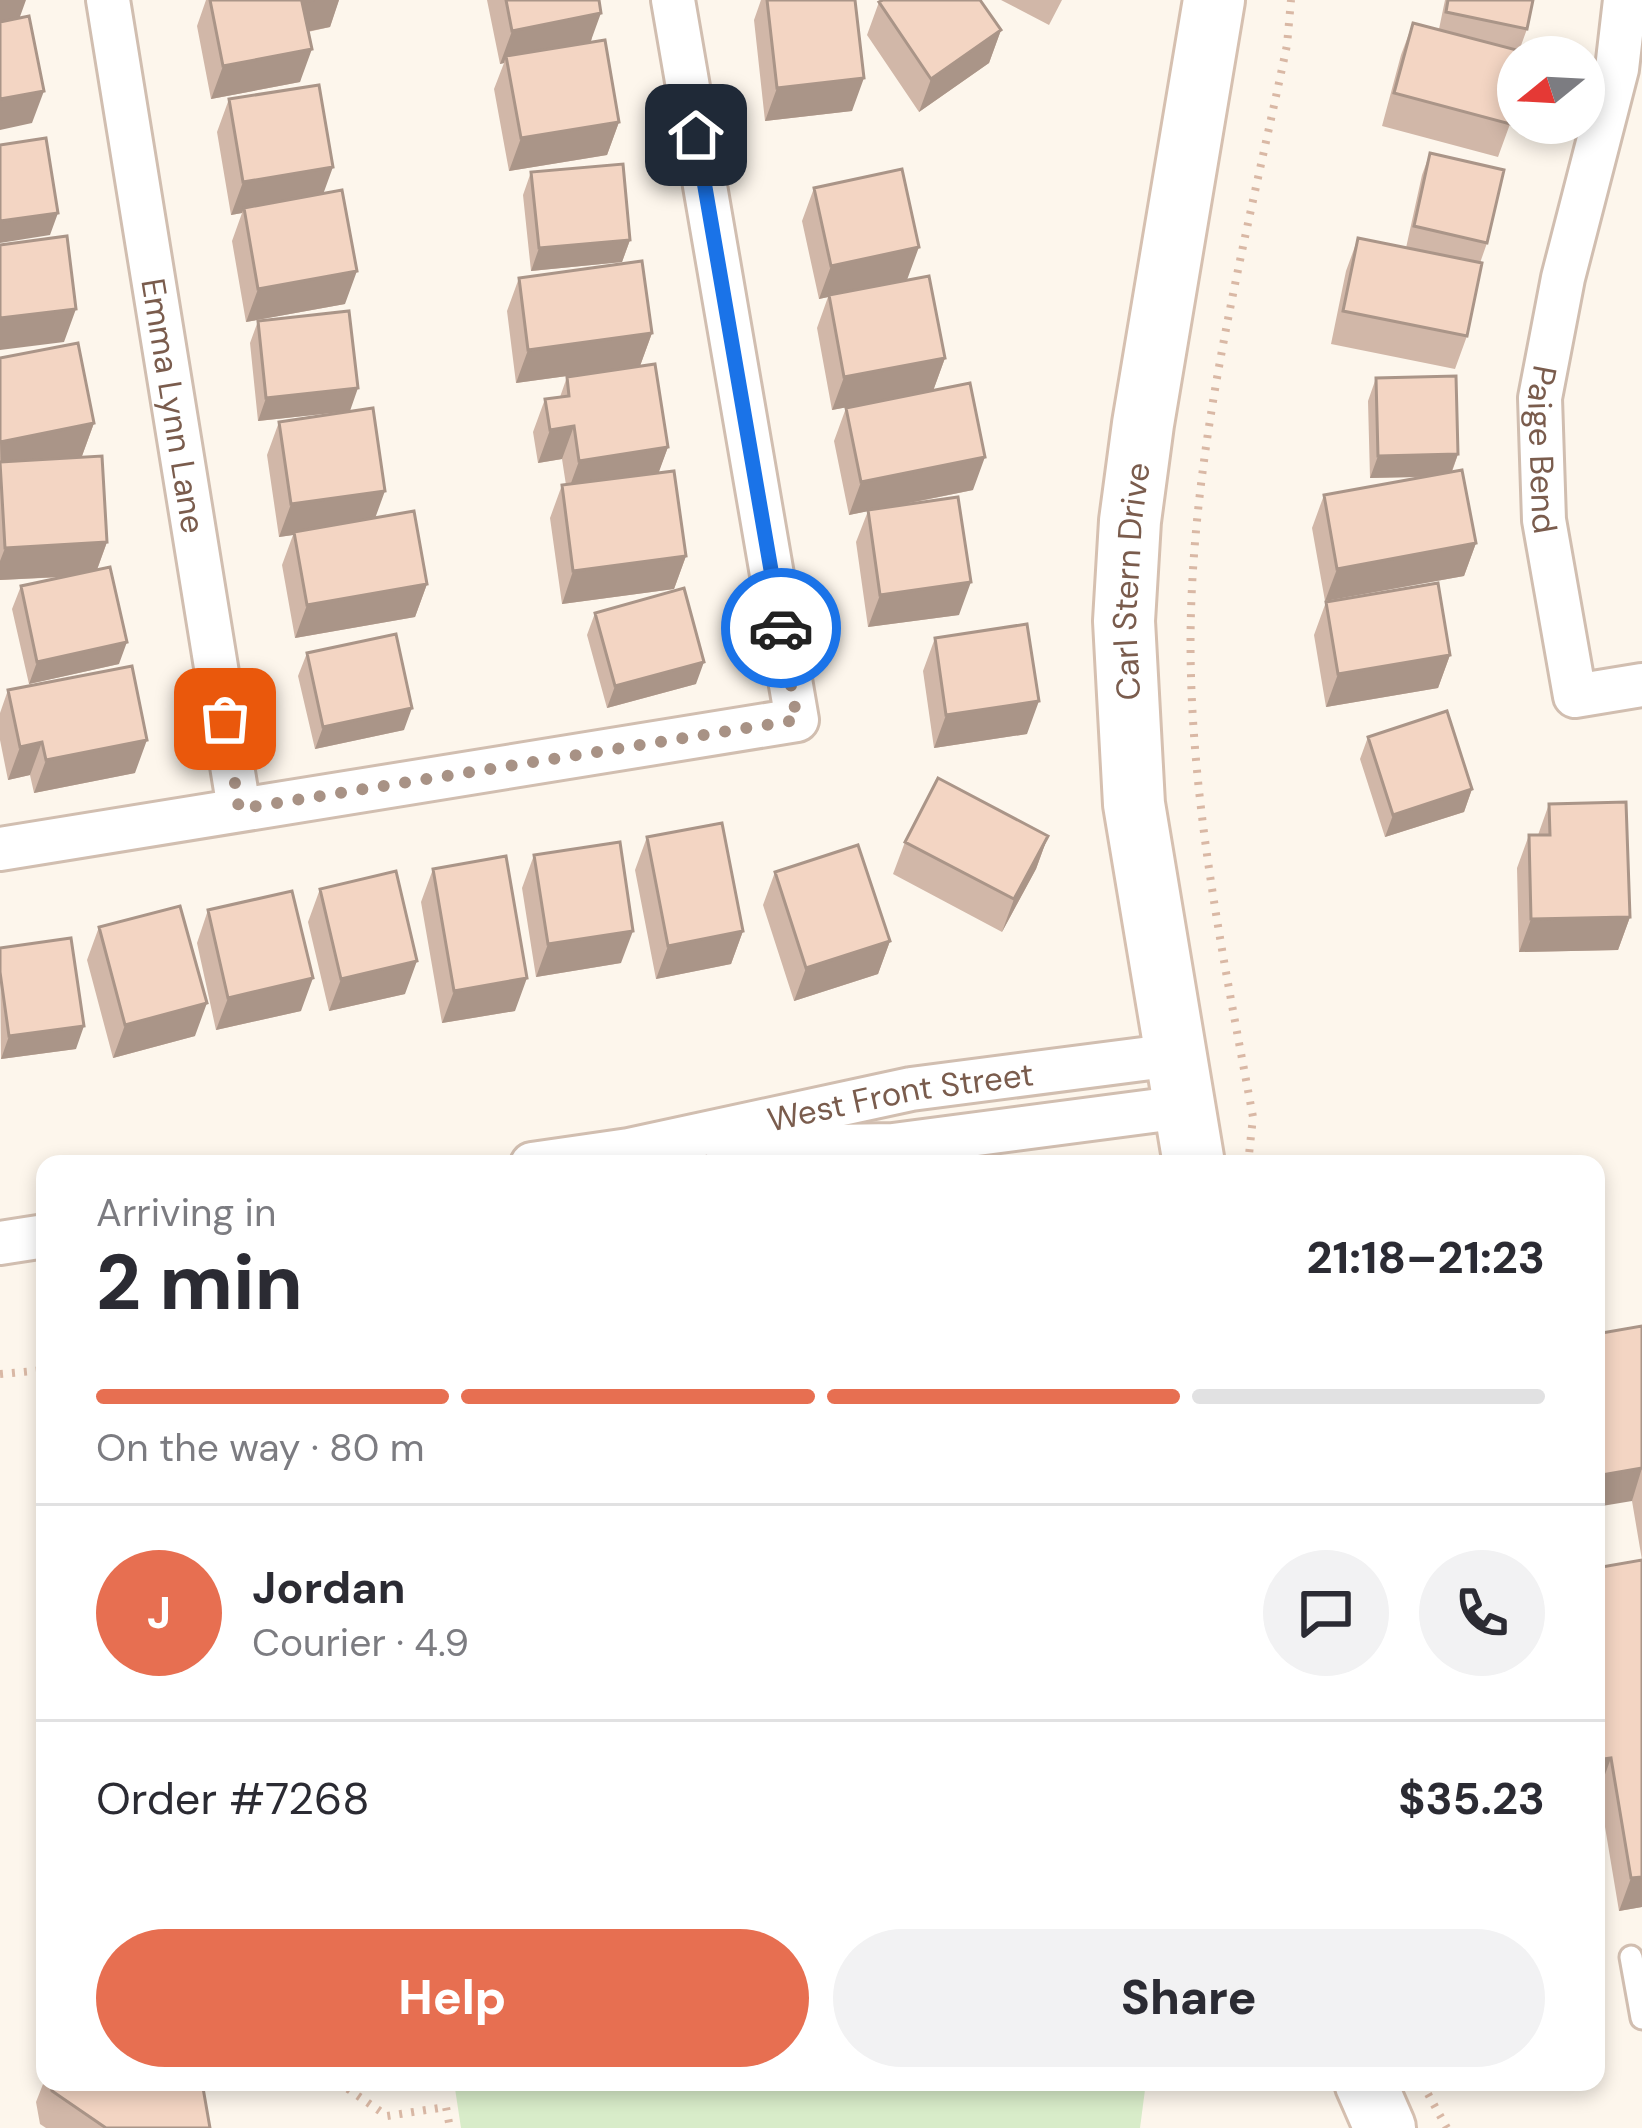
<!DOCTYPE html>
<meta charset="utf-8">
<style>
:root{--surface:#fff;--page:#f2f2f3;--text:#2b2b33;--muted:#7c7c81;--line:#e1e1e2;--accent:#e76f51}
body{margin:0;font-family:"DM Sans",sans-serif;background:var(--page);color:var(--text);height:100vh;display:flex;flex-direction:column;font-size:45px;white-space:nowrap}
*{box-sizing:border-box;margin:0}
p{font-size:39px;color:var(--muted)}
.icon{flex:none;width:66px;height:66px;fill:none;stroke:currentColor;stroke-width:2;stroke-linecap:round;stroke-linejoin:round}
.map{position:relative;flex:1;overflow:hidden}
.details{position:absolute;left:36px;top:1155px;width:1569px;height:936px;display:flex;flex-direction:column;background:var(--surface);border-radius:24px;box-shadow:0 6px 18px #0003}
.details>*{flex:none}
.needle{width:78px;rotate:252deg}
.controls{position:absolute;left:1497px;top:36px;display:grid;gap:24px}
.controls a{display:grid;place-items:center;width:108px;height:108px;border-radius:50%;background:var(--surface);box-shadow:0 6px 18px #0003;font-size:60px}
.pin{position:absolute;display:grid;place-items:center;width:102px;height:102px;color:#fff;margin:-51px;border-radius:24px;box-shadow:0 6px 18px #0006}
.courier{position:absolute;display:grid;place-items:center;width:120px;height:120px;margin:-60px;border:9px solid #1a73e8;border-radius:50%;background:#fff;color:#222;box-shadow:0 3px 15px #0007}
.head em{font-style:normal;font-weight:800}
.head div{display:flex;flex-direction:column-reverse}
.head{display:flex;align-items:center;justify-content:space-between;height:204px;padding:0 60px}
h1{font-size:78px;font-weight:800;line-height:90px}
.bar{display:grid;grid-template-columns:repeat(4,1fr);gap:18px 12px;align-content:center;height:144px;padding:0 60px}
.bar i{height:15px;border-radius:9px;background:var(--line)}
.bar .on{background:var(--accent)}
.bar p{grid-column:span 4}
.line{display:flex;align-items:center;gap:30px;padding:0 60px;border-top:3px solid var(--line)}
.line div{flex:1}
.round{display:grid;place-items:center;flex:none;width:126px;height:126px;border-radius:63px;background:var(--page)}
.primary-button{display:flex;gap:24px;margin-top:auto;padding:24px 60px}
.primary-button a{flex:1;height:138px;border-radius:72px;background:var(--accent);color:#fff;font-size:48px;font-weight:800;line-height:138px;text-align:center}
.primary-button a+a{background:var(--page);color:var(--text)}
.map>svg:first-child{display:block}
.green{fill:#d8ecc9}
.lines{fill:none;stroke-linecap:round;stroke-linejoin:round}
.lane-casing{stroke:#d1beb0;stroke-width:27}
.street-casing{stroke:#d1beb0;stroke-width:48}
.secondary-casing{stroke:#d6c0b0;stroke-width:66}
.path{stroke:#d9b8a5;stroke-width:8;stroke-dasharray:3 9;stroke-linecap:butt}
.lane{stroke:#fff;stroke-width:21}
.street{stroke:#fff;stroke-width:42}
.secondary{stroke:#fff;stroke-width:60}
.wall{fill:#d1b7a8}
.shaded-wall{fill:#aa9588}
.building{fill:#f3d5c3;stroke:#aa9588;stroke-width:3}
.done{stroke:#a89285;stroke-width:12;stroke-dasharray:0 21.6}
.route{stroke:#1a73e8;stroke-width:15}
.labels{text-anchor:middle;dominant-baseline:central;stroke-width:12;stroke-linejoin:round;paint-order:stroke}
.street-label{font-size:33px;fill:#7a5c4d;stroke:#fffaf3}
</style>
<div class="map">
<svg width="1642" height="2128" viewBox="0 0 1642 2128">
<rect width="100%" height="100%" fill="#fdf6ec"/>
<path class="green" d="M454,2082H1146L1140,2128H461Z"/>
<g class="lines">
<g class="lane-casing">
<path id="lane" d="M1631,1957L1642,2018"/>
</g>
<g class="street-casing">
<g id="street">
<path id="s1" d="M108,0L239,809"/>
<path id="s2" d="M1625,0L1617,69L1563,278L1540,398L1544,520L1575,696L1642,685"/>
<path d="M0,849L797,720L673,0"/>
<path d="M727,1148L893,1145L1183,1107"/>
<path id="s3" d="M532,1164L629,1150L911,1089L1174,1055"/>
<path d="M0,1243L45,1236"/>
</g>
</g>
<g class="secondary-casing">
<g id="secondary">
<path id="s4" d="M1194,1164L1134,804L1124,621L1130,521L1143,424L1214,0"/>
<path d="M1365,2082L1385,2128"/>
</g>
</g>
<path class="path" d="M1248,1164L1253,1117C1222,951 1186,780 1191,611C1197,420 1248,231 1287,45L1291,0
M0,1374L45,1370
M338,2082L387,2116L446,2107L450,2128
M1428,2094L1447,2128"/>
<use href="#lane" class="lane"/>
<use href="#street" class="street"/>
<use href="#secondary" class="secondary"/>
</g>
<path class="wall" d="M206,0H339L330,27L308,32L300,82L211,99L197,26Z
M487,0H599L591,42L619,122L607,155L509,171L494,89L504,63L500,64Z
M761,0H855L852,111L765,121L754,20Z
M1001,0H1062L1049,25Z
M1445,0H1533L1527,29L1519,51L1510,124L1498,157L1382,126L1401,55L1413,23L1439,29Z
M879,2L1001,30L989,63L919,112L867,35Z
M229,99L323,194L345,304L246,322L232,241L242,213L231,215L217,132Z
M1430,153L1487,243L1480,263L1467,336L1455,369L1331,344L1346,271L1358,238L1406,248L1422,175Z
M531,172L630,240L622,262L531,271L523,195Z
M814,188L907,280L945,358L933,391L973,490L891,507L959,615L868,627L856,542L868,511L849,515L834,441L846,408L888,399L832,410L817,328L828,297L819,299L802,221Z
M519,278L652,333L640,366L516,383L507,311Z
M258,321L350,411L258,421L250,343Z
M0,358L94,423L82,456L74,458L107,542L97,570L119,664L29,684L12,609L21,586L64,577L0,580Z
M567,377L668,447L658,473L686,556L674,589L562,604L550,518L562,485H566L562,459L538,463L533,432L545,399L560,397Z
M1376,378L1458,454L1452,472L1476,543L1464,576L1325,601L1312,528L1324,495L1424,477L1370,478L1368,401Z
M279,422L375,518L427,584L415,617L295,638L282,565L293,535L279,537L267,455Z
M1326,602L1450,655L1438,688L1326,707L1314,635Z
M595,613L696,684L607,708L587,635Z
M935,638L1027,734L934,748L923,671Z
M307,653L404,730L315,749L298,676Z
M8,690L135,773L34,793L30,775L8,780L0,740V713Z
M1368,737L1472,789L1464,812L1385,837L1360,759Z
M1549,804L1630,917L1618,950L1519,952L1517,868L1529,835H1538Z
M1048,836L1036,869L1002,932L893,874L905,842Z
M647,837L743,931L731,964L656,979L635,870Z
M534,855L621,963L536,977L522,888Z
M433,869L515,1011L442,1023L421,902Z
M775,872L890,941L878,974L794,1001L763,905Z
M320,889L405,994L329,1011L308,922Z
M208,910L301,1011L216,1030L197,943Z
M99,927L195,1036L113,1058L87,960Z
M0,948L76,1049L1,1059Z
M1642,1326V1907L1619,1911L1599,1791L1642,1560L1632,1501Z
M45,2079V2082H202L210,2128H46L40,2124L36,2102Z"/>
<path class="shaded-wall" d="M0,0H26L17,25L0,28Z
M314,0H339L330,27L290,35L302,2Z
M601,13L589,46L506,56L504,63L500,64L512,31Z
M1001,30L989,63L919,112L931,79Z
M312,49L300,82L211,99L223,66Z
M864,78L852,111L765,121L777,88Z
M44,91L32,123L0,130V99Z
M619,122L607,155L509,171L521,138Z
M333,167L321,200L244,208L242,213L231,215L243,182Z
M58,213L50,235L0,243V221Z
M630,240L622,262L531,271L539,248Z
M919,247L907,280L819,299L831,266Z
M357,271L345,304L246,322L258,289Z
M76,309L64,342L0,350V318Z
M652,333L640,366L516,383L528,350Z
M945,358L933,391L832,410L844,377Z
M358,388L350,411L258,421L266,398Z
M94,423L82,456L1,473L0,442Z
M574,426L562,459L538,463L550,430Z
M668,447L656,480L567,494L579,461Z
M1458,454L1450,476L1370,478L1378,456Z
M985,457L973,490L849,515L861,482Z
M385,491L373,524L294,532L293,535L279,537L291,504Z
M107,542L95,575L0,580V561L5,548Z
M1476,543L1464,576L1325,601L1337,569Z
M686,556L674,589L562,604L573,571Z
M971,582L959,615L868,627L880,595Z
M427,584L415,617L295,638L307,605Z
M127,642L119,664L29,684L37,662Z
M1450,655L1438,688L1326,707L1338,674Z
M704,662L696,684L607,708L615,686Z
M1039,701L1027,734L934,748L946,715Z
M412,708L404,730L315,749L323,727Z
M147,740L135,773L34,793L46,760Z
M42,742L30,775L8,780L20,747Z
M1472,789L1464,812L1385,837L1393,815Z
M1048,836L1036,869L1002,932L1014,899Z
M1630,917L1618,950L1519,952L1531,919Z
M633,931L621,963L536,977L548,944Z
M743,931L731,964L656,979L668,946Z
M890,941L878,974L794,1001L806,968Z
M417,961L405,994L329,1011L341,979Z
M313,978L301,1011L216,1030L228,998Z
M527,978L515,1011L442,1023L454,991Z
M207,1003L195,1036L113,1058L125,1025Z
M84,1026L76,1049L1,1059L9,1036Z
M1642,1468L1632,1501L1596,1507V1476Z
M1611,1758L1599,1791H1596V1760Z
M1642,1877V1907L1619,1911L1631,1878Z
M436,2082H457L456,2087L433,2091Z"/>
<path class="building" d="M210,0H314L302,2L312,49L223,66Z
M506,0H599L601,13L512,31Z
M767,0H855L864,78L777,88Z
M883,0H980L1001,30L931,79L879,2Z
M1448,0H1533L1527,29L1446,12Z
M29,16L44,91L0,99V22Z
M1413,23L1528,53L1527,57H1518V91L1510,124L1394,93Z
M605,40L619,122L521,138L506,56Z
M319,85L333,167L243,182L229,99Z
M46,138L58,213L0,221V145Z
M1430,153L1504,170L1487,243L1414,226Z
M623,164L630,240L539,248L531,172Z
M902,169L919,247L831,266L814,188Z
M342,190L357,271L258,289L244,208Z
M67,236L76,309L0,318V245Z
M1358,238L1482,263L1467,336L1343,311Z
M642,261L652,333L528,350L519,278Z
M929,276L945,358L844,377L829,295Z
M349,311L358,388L266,398L258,321Z
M78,343L94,423L0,442V358Z
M655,364L668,447L579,461L574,426L550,430L545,399L569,396L567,377Z
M1456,376L1458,454L1378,456L1376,378Z
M970,383L985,457L861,482L846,408Z
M373,408L385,491L291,504L279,422Z
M102,456L107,542L5,548L0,462Z
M1462,470L1476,543L1337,569L1324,495Z
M674,471L686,556L573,571L562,485Z
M958,497L971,582L880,595L868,510Z
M414,511L427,584L307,605L294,532Z
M110,567L127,642L37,662L21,586Z
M1438,583L1450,655L1338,674L1326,602Z
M684,588L704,662L615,686L595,613Z
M1027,624L1039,701L946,715L935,638Z
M396,634L412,708L323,727L307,653Z
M132,666L147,740L46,760L42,742L20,747L8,690Z
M1447,711L1472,789L1393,815L1368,737Z
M938,778L1048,836L1014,899L905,842Z
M1626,802L1630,917L1531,919L1529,835H1550L1549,804Z
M722,823L743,931L668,946L647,837Z
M620,842L633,931L548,944L534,855Z
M858,845L890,941L806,968L775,872Z
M506,856L527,978L454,991L433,869Z
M396,871L417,961L341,979L320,889Z
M292,891L313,978L228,998L208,910Z
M180,906L207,1003L125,1025L99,927Z
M71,938L84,1026L9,1036L0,972V948Z
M1642,1326V1468L1596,1476V1334Z
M1642,1560V1877L1631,1878L1611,1758L1596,1760V1568Z
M51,2082H202L210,2128H106L52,2091Z"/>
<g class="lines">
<path class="done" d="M225,719L239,809L797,720L781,628"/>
<path class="route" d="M696,135L781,628"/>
</g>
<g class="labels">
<g class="street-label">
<text stroke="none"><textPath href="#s1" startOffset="411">Emma Lynn Lane</textPath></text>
<text stroke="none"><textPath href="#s2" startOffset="459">Paige Bend</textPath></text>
<text stroke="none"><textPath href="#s4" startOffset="588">Carl Stern Drive</textPath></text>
<text stroke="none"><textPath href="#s3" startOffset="375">West Front Street</textPath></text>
</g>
</g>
</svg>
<div class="controls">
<a><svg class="needle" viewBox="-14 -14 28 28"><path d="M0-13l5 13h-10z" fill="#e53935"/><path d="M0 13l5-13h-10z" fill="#7c7c81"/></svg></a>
</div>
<div class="pin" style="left:225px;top:719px;background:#ea580c"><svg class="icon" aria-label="bag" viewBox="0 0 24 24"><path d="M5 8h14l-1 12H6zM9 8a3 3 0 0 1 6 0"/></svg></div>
<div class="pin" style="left:696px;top:135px;background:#1f2937"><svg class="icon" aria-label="home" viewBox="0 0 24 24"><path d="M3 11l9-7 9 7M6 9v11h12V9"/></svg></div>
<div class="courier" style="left:781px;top:628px"><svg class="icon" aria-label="car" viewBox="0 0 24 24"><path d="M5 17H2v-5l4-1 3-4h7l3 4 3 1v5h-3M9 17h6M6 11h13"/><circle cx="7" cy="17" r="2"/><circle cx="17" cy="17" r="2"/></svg></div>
<section class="details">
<div class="head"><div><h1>2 min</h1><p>Arriving in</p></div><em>21:18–21:23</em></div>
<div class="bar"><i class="on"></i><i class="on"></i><i class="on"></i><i></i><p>On the way · 80 m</p></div>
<div class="line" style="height:216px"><b class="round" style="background:var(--accent);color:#fff">J</b><div><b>Jordan</b><p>Courier · 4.9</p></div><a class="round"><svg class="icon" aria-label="chat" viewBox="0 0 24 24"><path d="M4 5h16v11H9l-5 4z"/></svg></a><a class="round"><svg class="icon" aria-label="phone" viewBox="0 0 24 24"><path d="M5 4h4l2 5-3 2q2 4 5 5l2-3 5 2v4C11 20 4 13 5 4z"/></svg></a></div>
<div class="line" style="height:156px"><div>Order #7268</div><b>$35.23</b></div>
<div class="primary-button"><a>Help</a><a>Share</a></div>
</section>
</div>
